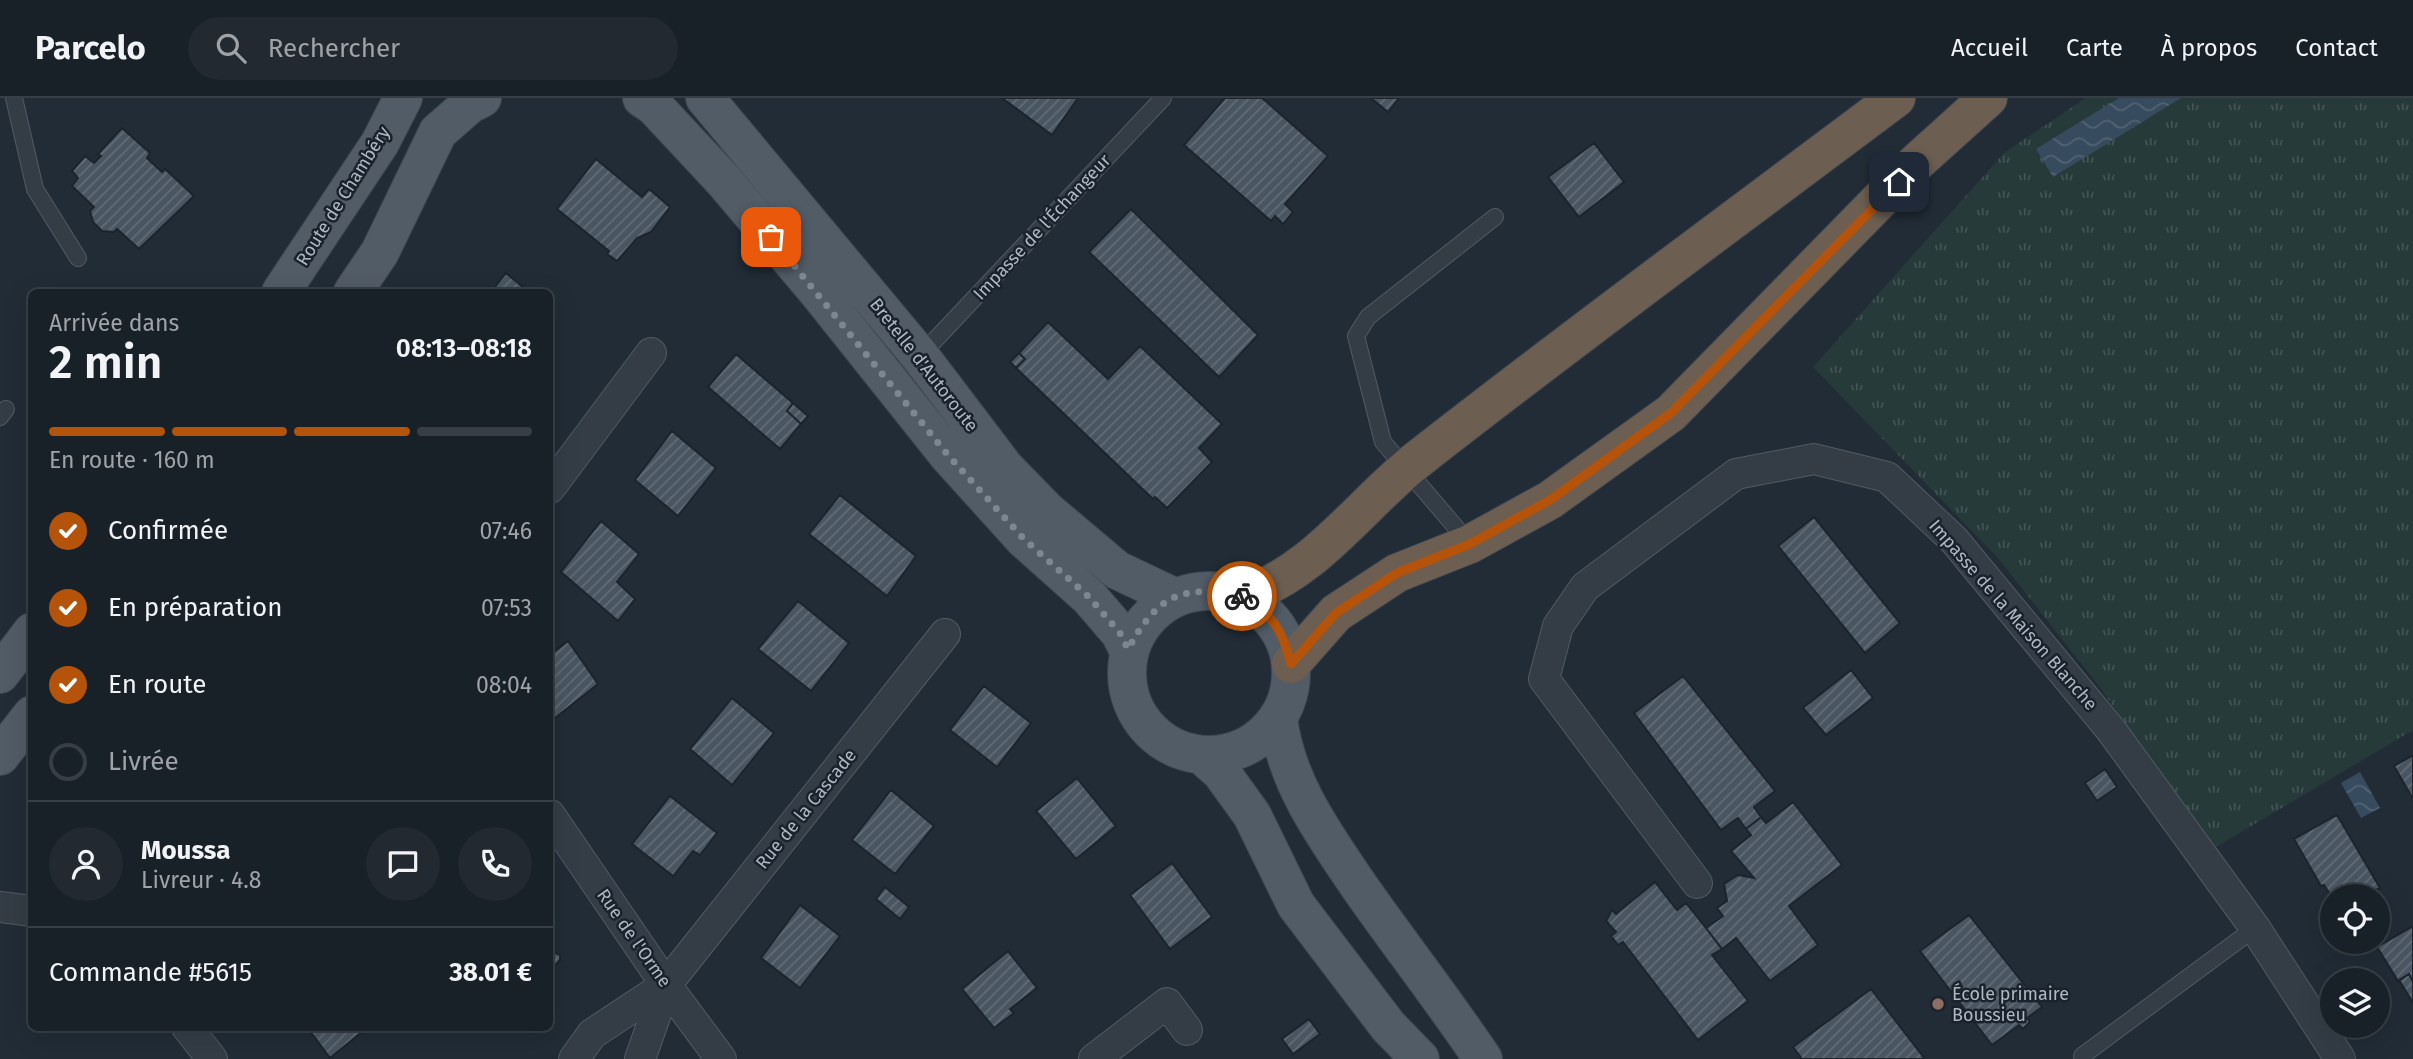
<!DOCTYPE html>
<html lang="fr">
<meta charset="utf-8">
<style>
:root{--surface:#192128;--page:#222930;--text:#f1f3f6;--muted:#9fa3a8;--line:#373e45;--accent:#b45309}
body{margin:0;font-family:"Fira Sans",sans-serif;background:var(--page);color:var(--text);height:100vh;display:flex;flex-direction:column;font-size:26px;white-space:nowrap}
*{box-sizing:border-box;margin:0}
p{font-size:23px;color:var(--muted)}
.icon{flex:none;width:38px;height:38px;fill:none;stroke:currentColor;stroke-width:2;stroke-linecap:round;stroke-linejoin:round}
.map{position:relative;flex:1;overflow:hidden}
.panel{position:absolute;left:28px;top:191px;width:525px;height:742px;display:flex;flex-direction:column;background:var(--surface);border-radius:10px;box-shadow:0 7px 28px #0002,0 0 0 2px var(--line)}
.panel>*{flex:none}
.buttons{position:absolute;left:2320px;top:786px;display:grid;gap:14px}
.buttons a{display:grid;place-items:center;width:70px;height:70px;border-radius:50%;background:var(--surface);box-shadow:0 7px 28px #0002,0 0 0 2px var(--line);font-size:35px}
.pin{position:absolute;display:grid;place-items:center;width:60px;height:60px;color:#fff;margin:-30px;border-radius:14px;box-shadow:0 4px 10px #0006}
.courier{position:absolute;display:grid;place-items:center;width:70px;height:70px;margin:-35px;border:5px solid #b45309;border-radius:50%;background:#fff;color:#222;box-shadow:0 2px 9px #0007}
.headline em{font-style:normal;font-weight:600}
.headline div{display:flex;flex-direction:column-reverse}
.headline{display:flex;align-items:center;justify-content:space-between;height:119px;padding:0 21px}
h1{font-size:46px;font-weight:600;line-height:52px}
.bar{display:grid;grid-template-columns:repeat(4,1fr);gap:10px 7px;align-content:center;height:84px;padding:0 21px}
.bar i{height:9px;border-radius:5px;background:var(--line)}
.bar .active{background:var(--accent)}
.bar p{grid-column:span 4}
.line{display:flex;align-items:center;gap:18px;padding:0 21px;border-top:2px solid var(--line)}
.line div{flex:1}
.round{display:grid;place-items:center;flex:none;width:74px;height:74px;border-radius:37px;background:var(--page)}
ol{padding:0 21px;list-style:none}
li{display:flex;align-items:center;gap:21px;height:77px}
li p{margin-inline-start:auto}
li .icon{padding:7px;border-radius:50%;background:var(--accent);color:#fff;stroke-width:4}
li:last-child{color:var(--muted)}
li i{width:38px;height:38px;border:4px solid var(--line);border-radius:50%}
header{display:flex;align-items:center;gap:42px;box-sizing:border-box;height:98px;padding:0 35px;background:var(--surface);border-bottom:2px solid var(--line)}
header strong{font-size:33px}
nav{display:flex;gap:38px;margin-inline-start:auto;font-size:24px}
.search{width:490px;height:63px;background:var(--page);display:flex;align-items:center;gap:18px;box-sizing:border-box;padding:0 24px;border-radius:38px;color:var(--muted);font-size:26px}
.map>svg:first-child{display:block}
.grass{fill:url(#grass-tufts)}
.water{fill:url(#water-waves)}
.building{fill:url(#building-hatch);stroke:#1c242d;stroke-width:2}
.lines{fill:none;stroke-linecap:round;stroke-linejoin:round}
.lane-casing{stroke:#525b64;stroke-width:18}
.street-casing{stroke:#525b64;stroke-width:32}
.primary-casing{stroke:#3e4650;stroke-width:40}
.highway-casing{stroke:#3f4851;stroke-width:40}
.lane{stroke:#343d46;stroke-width:16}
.street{stroke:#343d46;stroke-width:30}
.primary{stroke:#525c66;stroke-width:38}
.highway{stroke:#6c5f52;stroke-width:38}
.done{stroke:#7d8792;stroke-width:7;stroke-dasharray:0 12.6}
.route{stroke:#b45309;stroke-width:9}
.education-dot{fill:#8d6e63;stroke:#1a222b;stroke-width:2.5}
.labels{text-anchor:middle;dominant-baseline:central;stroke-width:5;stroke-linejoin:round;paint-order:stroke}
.street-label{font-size:18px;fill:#aeb8c3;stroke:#1a222b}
.poi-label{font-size:18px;fill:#aeb8c3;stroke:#1a222b;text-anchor:start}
</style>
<header>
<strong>Parcelo</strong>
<div class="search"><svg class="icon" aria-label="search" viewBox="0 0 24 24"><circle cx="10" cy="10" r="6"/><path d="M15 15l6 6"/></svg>Rechercher</div>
<nav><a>Accueil</a><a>Carte</a><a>À propos</a><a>Contact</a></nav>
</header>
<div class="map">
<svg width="2413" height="961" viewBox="0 0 2413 961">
<defs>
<pattern id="grass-tufts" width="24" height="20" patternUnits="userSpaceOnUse" patternTransform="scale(1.75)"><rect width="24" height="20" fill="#263a39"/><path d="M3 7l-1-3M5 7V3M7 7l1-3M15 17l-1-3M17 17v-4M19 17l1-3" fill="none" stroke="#435454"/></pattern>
<pattern id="water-waves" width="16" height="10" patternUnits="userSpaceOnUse" patternTransform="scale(1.75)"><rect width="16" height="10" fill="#374b5e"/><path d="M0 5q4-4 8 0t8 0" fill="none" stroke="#516373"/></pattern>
<pattern id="building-hatch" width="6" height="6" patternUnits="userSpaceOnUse" patternTransform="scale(1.75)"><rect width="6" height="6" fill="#495661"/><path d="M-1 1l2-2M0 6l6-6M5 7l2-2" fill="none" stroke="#616c76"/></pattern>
</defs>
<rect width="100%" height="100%" fill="#212c36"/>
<path class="grass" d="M2086,0H2413V632L2216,749L2095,583L1998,460L1813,269L2005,54Z"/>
<path class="water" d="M2119,0H2181L2053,79L2036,51Z
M2360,674L2380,710L2361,720L2341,685Z"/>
<path class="building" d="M1002,0H1078L1052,37Z
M1225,0H1262L1328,58L1285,106L1293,114L1283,126L1275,118L1271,123L1184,47Z
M1371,0H1399L1388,14Z
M122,30L150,55L147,60L162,74L165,71L194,98L139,151L117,131L114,134L102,133L93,124L90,113L94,109L72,88L78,80L72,73L85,58L94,65L101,58L98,56Z
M1594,45L1624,84L1579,119L1548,79Z
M596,61L642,99L649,91L670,109L651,134L637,140L617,163L607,156L609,153L557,111Z
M1131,111L1258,237L1219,279L1089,154Z
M506,175L529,194H491Z
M1048,224L1108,281L1140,248L1222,326L1199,350L1212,364L1167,410L1155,399L1153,401L1016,270L1025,261L1019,255Z
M1019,255L1025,261L1016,270L1010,264Z
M736,256L793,305L787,313L801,326L780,351L708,289Z
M793,305L808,318L801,326L787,313Z
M672,333L716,370L678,418L635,382Z
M840,397L916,458L887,498L809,436Z
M1814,419L1900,525L1865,555L1778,448Z
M601,423L639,456L617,484L635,501L618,523L561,474Z
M798,503L849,545L811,593L758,551Z
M568,543L598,586L550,624V557Z
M1851,572L1873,600L1826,637L1803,610Z
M1683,578L1775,693L1754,709L1761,719L1746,731L1738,720L1721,732L1634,615Z
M984,588L1031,625L997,669L950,632Z
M732,600L774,635L732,687L690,651Z
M2413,657V701L2394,668Z
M2105,671L2117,689L2097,703L2085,685Z
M1077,680L1116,728L1076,761L1036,713Z
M891,692L934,728L895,776L852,742Z
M670,698L717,735L700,757L693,753L673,778L632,746Z
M1793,704L1842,767L1789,808L1818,847L1770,883L1736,840L1722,851L1706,830L1723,818L1717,810L1727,803L1724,786L1738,777L1754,780L1731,753L1751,737L1746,731L1761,719L1766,725Z
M2337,717L2380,790L2365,798H2333V801L2324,787L2321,788L2294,741Z
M1172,765L1212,819L1170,851L1130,797Z
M1655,784L1677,812L1686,805L1706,830L1722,851L1712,857L1748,903L1698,942L1623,844L1618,847L1611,838L1616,834L1606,823L1612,812L1616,816Z
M885,789L909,809L900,821L876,801Z
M800,807L840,838L800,890L761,860Z
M1969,817L2042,909L2027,920L2030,924L2023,931L2019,927L1992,947L1920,853Z
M2413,828V884L2409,876L2398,883L2377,849Z
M551,853L560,857V862L550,873Z
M1008,853L1037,890L1010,911L1014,915L994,930L962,891Z
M2409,876L2413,884V905L2399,882Z
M1871,891L1925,961H1802L1793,949Z
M1309,921L1320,936L1293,956L1282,941Z
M307,929H368L330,960Z"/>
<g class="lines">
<g class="lane-casing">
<path id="lane" d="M14,0L35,91L78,160
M920,258L1163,0
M0,319L6,311
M1470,446L1383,344L1356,238L1368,219L1495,119
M2082,958L2255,830"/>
</g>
<g class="street-casing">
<path id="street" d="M550,390L651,255
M550,717L666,887L721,961
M1697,785L1544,581L1558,528L1585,489L1736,376L1814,361L1887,379L1954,442L2111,632L2255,830L2340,961
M0,809L32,813
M187,929L212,961
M574,961L592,936L666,887L945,536
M640,961L666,887
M1094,961L1167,905L1187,932"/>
</g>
<g class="primary-casing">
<path id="primary" d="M642,0L654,8L724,83L818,194L948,357L1024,441L1089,499L1120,535L1128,551
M705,0L920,258L1005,370L1047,413L1117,472L1174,499
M281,194L380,45L403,0
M353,194L380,154L438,34L470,6L482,0
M1127 575a82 82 0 1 1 164 0a82 82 0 1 1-164 0Z
M0,576L32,534
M1278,619C1285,684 1325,738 1361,791C1401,848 1444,903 1483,961
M0,658L32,617
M1203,658L1221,674L1252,717L1296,807L1388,928L1420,961"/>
</g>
<g class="highway-casing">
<path id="highway" d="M1242,498C1314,476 1360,407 1417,362C1574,239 1736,120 1896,0
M1291,566L1336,515L1397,475L1470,446L1550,402L1671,315L1917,64L1988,0"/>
</g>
<use href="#lane" class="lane"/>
<use href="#street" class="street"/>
<use href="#primary" class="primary"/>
<use href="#highway" class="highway"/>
</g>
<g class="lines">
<path class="done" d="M771,139L948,357L1024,441L1089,499L1120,535L1128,551C1158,497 1181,486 1242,498"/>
<path class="route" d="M1242,498C1273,518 1282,530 1291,566L1336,515L1397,475L1470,446L1550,402L1671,315L1899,84"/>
</g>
<circle class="education-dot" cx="1938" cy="906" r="7"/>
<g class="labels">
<g class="street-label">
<text transform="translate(343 98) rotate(-58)">Route de Chambéry</text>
<text transform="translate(1042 129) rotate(-47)">Impasse de l'Échangeur</text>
<text transform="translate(924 267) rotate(52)">Bretelle d'Autoroute</text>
<text transform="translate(2013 517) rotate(49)">Impasse de la Maison Blanche</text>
<text transform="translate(806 711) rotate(-51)">Rue de la Cascade</text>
<text transform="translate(634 840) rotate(55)">Rue de l'Orme</text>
</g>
<g class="poi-label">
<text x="1952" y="896">École primaire<tspan x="1952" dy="21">Boussieu</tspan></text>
</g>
</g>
</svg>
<div class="buttons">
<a><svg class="icon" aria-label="locate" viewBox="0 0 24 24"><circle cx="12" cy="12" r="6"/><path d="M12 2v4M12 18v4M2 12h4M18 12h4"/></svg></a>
<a><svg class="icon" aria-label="layers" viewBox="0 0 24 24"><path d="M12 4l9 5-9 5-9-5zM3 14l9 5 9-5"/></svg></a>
</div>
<div class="pin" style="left:771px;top:139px;background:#ea580c"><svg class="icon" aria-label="bag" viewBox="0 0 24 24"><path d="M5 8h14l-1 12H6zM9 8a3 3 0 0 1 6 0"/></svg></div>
<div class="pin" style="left:1899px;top:84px;background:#1f2937"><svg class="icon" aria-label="home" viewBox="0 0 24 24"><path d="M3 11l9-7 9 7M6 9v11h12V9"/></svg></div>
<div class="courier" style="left:1242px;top:498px"><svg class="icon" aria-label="bike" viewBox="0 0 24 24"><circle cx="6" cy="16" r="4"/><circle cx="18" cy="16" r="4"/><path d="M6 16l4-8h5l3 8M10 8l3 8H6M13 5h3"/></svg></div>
<section class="panel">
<div class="headline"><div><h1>2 min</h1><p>Arrivée dans</p></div><em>08:13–08:18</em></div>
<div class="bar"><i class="active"></i><i class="active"></i><i class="active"></i><i></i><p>En route · 160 m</p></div>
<ol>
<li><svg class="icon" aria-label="check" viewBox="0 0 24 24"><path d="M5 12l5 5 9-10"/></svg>Confirmée<p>07:46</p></li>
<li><svg class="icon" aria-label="check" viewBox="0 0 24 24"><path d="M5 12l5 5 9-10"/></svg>En préparation<p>07:53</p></li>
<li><svg class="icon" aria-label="check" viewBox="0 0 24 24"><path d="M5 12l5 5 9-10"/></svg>En route<p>08:04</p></li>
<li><i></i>Livrée</li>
</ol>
<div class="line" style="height:126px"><a class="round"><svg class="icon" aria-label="person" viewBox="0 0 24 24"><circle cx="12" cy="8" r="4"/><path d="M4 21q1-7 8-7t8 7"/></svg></a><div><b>Moussa</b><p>Livreur · 4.8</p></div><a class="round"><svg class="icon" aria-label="chat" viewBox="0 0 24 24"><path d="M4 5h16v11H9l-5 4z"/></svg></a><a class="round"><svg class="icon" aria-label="phone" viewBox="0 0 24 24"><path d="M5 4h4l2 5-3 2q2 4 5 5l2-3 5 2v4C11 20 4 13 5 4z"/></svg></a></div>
<div class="line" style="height:91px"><div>Commande #5615</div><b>38.01 €</b></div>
</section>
</div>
